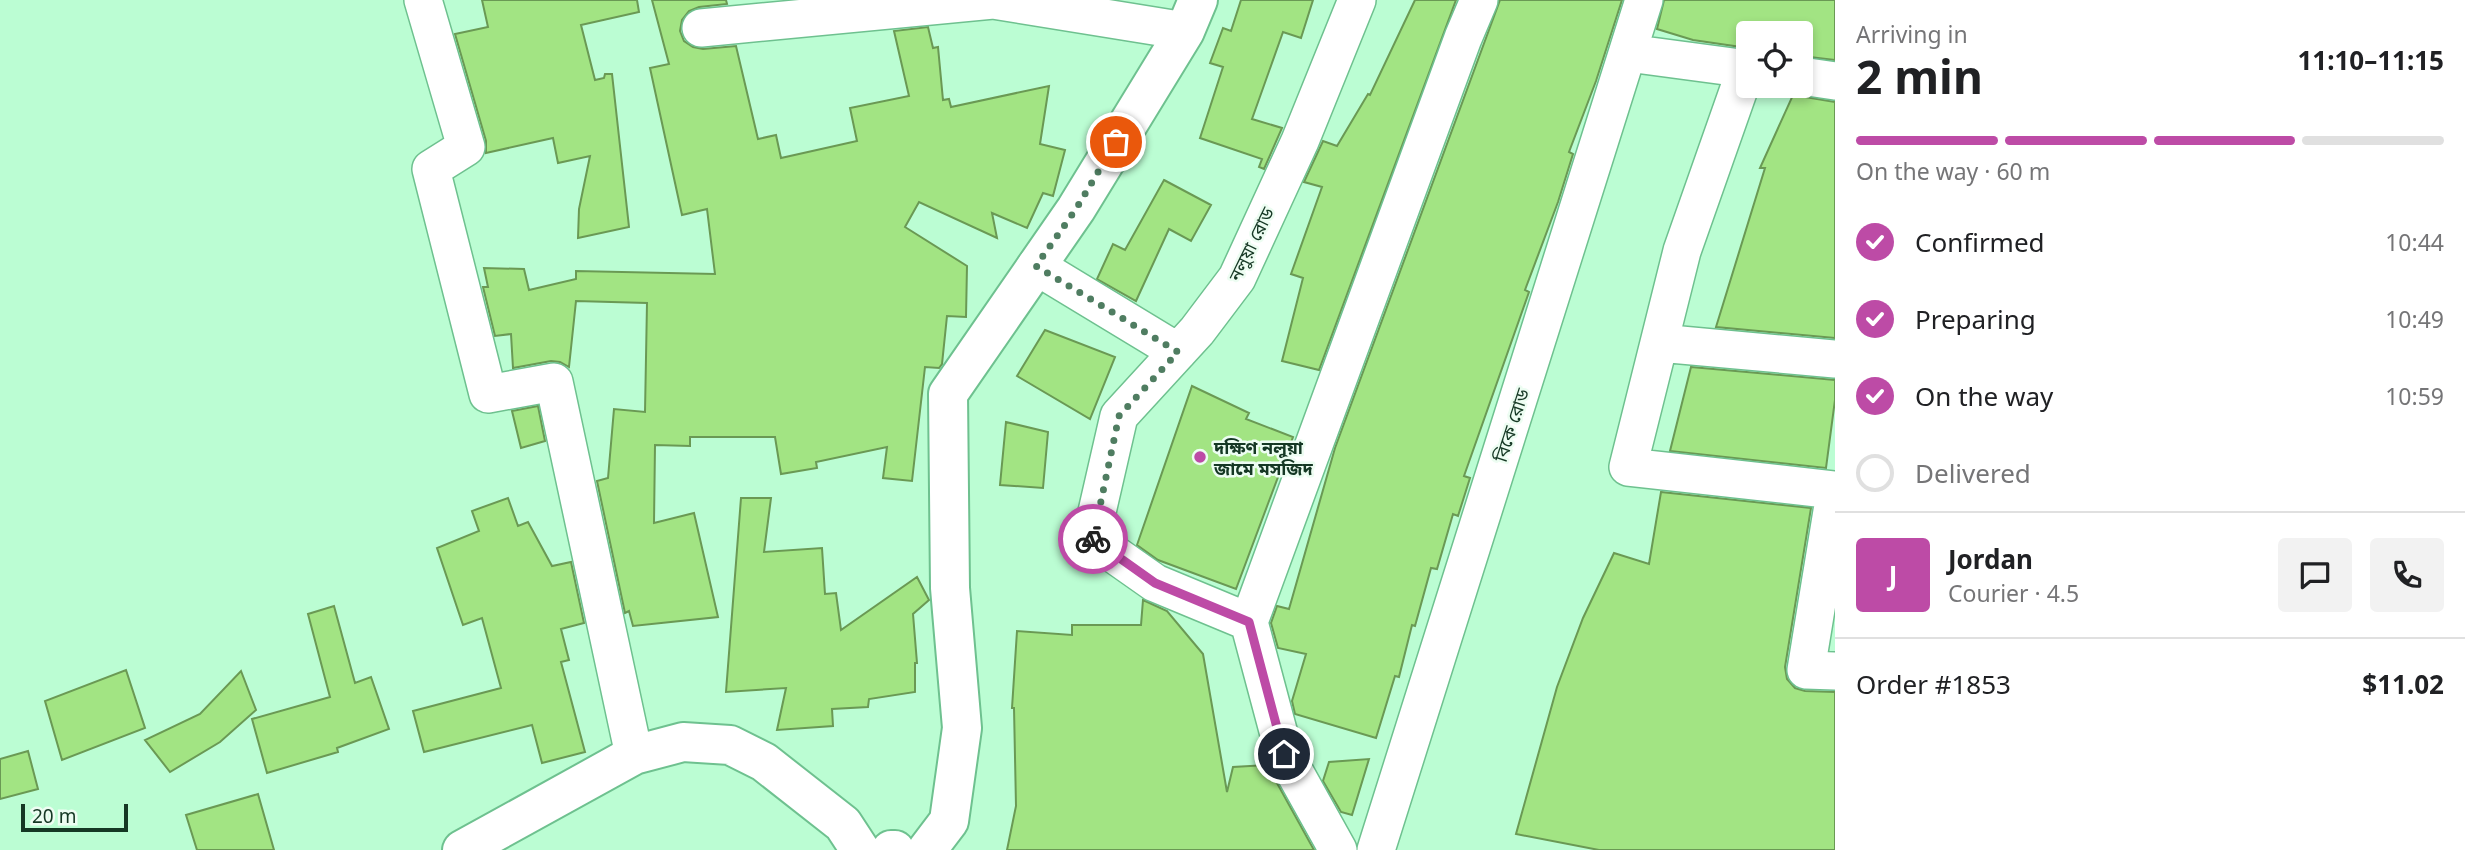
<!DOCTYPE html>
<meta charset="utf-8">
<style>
:root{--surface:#fff;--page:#f2f2f2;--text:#202124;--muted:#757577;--line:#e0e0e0;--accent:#bd4ba6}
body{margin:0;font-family:"Noto Sans","Noto Sans Bengali",sans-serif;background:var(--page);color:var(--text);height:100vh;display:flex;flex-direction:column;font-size:26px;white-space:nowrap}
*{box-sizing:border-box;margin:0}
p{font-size:23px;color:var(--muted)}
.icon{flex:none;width:38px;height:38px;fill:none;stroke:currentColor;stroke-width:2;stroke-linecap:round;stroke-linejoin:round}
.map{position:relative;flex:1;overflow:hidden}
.sheet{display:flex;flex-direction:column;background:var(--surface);width:630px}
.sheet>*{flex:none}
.buttons{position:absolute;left:1736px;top:21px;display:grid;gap:14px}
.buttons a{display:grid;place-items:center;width:77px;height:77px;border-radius:7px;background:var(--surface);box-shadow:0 4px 10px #0003;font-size:35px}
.scale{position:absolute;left:21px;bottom:18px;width:107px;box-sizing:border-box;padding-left:7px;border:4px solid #153824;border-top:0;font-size:19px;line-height:24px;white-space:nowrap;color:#153824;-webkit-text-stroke:5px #edfdf2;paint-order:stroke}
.pin{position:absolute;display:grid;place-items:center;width:60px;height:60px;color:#fff;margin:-30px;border:4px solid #fff;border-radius:50%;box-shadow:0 2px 7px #0007}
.courier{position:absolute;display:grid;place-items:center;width:70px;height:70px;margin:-35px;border:5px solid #bd4ba6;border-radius:50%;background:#fff;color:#222;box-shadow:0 2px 9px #0007}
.headline em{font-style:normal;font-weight:700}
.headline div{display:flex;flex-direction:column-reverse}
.headline{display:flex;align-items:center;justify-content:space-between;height:119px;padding:0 21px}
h1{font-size:46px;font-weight:700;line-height:52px}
.bar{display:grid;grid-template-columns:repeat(4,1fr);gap:10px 7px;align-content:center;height:84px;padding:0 21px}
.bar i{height:9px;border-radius:5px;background:var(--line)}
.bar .selected{background:var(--accent)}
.bar p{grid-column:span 4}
.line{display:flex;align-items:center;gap:18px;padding:0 21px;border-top:2px solid var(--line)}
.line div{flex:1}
.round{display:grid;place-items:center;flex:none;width:74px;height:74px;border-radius:7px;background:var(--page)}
ol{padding:0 21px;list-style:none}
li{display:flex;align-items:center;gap:21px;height:77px}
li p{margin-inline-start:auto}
li .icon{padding:7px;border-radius:50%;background:var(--accent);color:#fff;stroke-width:4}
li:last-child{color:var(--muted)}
li i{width:38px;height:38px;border:4px solid var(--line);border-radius:50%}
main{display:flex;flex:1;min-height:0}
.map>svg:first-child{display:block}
.building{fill:#a2e483;stroke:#6a9954;stroke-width:2}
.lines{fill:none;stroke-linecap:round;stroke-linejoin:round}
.street-casing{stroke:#6ec18f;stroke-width:40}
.secondary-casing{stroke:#6ec18f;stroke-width:42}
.street{stroke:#fff;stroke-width:37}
.secondary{stroke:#fff;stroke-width:38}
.done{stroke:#4f7d61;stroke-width:7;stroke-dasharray:0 12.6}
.route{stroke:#bd4ba6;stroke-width:9}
.poi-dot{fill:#bd4ba6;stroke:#edfdf2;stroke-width:2.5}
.labels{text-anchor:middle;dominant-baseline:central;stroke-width:5;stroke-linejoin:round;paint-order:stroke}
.street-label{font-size:18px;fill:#153824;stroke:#edfdf2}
.poi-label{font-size:18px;font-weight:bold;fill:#153824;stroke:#edfdf2;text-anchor:start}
</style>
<main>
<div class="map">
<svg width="1835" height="850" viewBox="0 0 1835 850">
<rect width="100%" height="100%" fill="#bbfdd3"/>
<path class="building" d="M482,0H637L639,12L581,25L595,80L604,78L605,74H612L629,227L578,238L579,209L590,156L558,163L553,138L486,153V141L455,34L488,27Z
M652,0H726L727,4L699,7L689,11L682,20L680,31L684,41L693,47L703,49L736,46L758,139L776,135L781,158L857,141L850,108L909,96L894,31L928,27L933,48L938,47L943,100L949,99L951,107L1049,86L1040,144L1065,150L1053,196L1043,193L1027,228L992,213L997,238L919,202L905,227L967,266L966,317L947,316L942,364L939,368L925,367L912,481L883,478L887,447L816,462L817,468L781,474L775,437H690V446L655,445L654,523L694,513L718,617L633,626L629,611L625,613L597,481L608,478L614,409L645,412L647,303L576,301L569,367L560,362L551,361L513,368L511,334L495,336L483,287H488L484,268L524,269L529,290L576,279V271L715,274L707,209L682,215L650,68L669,64Z
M1241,0H1313L1301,38L1283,32L1252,119L1282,128L1264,169L1259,167L1262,159L1200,138L1223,67L1210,63L1223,28L1231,31Z
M1415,0H1456L1319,370L1282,361L1303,278L1291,274L1322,187L1304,182L1323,141L1337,146L1368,94L1370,95Z
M1500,0H1622L1596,81L1569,152L1573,154L1558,202L1525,290L1529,292L1464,476L1470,478L1458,516L1453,514L1437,569L1431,568L1415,626L1412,625L1399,677L1395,676L1376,738L1295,714L1292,701L1306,654L1278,648L1271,623L1277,606L1289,609L1335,448Z
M1664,0H1835V60L1801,56V33H1748V48L1693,40L1657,29Z
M1793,95L1835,102V338L1716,327L1765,168H1760Z
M1164,180L1211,205L1191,241L1169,229L1136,301L1097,279L1113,244L1125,250Z
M1045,330L1115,357L1090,419L1017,376Z
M1691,367L1835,380V400L1826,468L1670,451Z
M1192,386L1249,413L1246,419L1293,437L1236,589L1158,560L1137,545Z
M538,406L545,441L521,448L512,411Z
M1006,422L1048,432L1043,488L1000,485Z
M1661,492L1811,508L1785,667L1787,679L1795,688L1805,691L1835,692V850H1599L1516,834L1557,687L1583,618L1614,553L1649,564Z
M508,498L518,526L528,522L552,566L571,562L584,623L561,629L569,660L561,662L585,752L542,763L532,725L424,752L413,711L501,688L482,618L463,625L437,548L479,531L472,511Z
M741,498H771L764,552L822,548L825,594L836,593L841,630L917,577L929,600L913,614L917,663H915V692L869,699L868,707L832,709L833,726L777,730L786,688L726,692Z
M1143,600L1167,611L1203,654L1227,792L1233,767L1267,765L1314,850H1007L1016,806L1014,708H1012L1017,631L1072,635V625H1141Z
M334,606L355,683L371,677L389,729L337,748L338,752L267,773L252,719L330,697L308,614Z
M126,670L145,728L62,760L45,701Z
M241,671L256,710L220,742L170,772L145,740L200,714Z
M28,751L38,789L0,799V759Z
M1369,759L1352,815L1341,812L1323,781L1329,762Z
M258,794L274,850H197L186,815Z"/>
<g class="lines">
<g class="street-casing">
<path id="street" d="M423,0L466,147L431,169L488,394L554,382L634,755
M701,28L993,0L1185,31
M1628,53L1748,69
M1746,69L1682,251L1628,467L1835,490
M1801,76L1835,81
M1036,266L1178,352
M1659,343L1835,359
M1835,493L1806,670L1835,671
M1249,622L1463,38L1479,0
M1338,850L1284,753L1249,622L1155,583L1091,538L1119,416L1197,331L1237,278L1300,141L1357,0
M1376,850L1644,0"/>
</g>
<g class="secondary-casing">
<path id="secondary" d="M462,850L634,755L683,742L730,745L764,762L843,824L860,850
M891,850H895
M927,850L949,821L962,728L950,588L948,394L1076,209L1185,31L1198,0"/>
</g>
<use href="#street" class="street"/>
<use href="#secondary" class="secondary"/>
</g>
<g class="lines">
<path class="done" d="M1093,539L1119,416L1178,352L1036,266L1076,209L1116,142"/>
<path class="route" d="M1093,539L1155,583L1249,622L1284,754"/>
</g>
<circle class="poi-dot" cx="1200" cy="457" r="7"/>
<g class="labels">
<g class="street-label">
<text transform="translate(1251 244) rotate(-64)">নলুয়া রোড</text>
<text transform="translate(1511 425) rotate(-72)">বিকে রোড</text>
</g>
<g class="poi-label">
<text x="1214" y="447">দক্ষিণ নলুয়া<tspan x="1214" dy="21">জামে মসজিদ</tspan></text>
</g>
</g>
</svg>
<div class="buttons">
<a><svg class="icon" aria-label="locate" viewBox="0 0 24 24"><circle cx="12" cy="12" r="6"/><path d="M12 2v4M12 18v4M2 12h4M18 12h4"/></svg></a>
</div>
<div class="scale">20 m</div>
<div class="pin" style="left:1116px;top:142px;background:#ea580c"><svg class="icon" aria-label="bag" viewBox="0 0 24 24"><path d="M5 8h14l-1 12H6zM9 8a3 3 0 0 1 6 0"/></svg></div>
<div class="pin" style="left:1284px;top:754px;background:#1f2937"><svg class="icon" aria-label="home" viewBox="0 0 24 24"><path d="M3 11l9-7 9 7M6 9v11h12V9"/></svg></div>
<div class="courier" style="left:1093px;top:539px"><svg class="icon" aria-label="bike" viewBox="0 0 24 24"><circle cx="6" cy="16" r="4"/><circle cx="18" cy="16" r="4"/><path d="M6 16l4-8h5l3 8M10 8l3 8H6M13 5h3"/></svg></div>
</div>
<section class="sheet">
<div class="headline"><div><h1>2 min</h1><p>Arriving in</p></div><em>11:10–11:15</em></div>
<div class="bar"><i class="selected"></i><i class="selected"></i><i class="selected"></i><i></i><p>On the way · 60 m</p></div>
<ol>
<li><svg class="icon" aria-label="check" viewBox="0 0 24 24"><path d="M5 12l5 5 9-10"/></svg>Confirmed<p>10:44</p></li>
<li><svg class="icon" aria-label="check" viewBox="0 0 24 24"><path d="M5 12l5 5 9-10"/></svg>Preparing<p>10:49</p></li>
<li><svg class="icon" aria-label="check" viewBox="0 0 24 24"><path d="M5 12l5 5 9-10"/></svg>On the way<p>10:59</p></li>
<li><i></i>Delivered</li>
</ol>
<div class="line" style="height:126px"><b class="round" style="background:var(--accent);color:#fff">J</b><div><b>Jordan</b><p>Courier · 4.5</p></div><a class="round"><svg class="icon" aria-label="chat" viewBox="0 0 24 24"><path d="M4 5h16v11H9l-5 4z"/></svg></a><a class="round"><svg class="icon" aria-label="phone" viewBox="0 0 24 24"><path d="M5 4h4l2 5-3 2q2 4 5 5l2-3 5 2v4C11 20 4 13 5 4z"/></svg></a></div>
<div class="line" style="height:91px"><div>Order #1853</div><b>$11.02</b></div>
</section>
</main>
